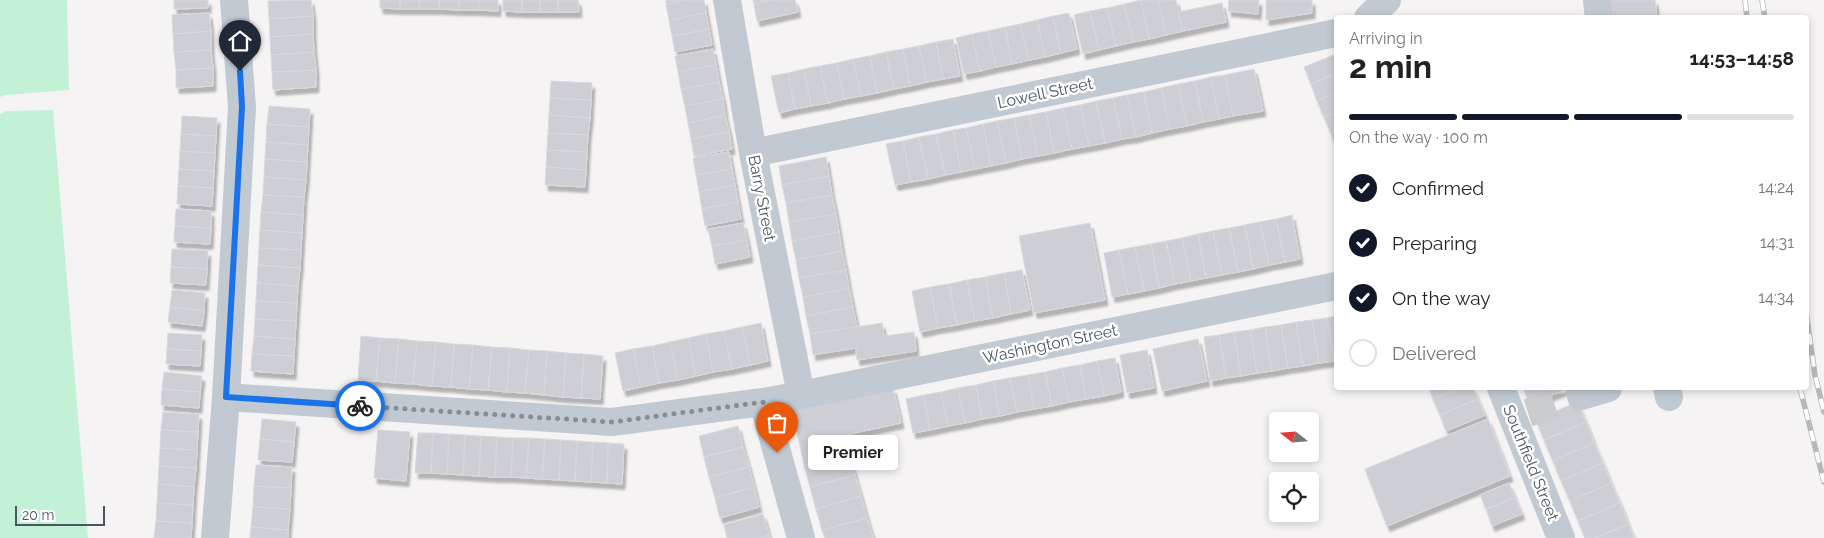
<!DOCTYPE html>
<meta charset="utf-8">
<style>
:root{--surface:#fff;--page:#f6f6f6;--text:#222;--muted:#767676;--line:#e0e0e0;--accent:#111827}
body{margin:0;font-family:Raleway,sans-serif;background:var(--page);color:var(--text);height:100vh;display:flex;flex-direction:column;font-size:19px;white-space:nowrap}
*{box-sizing:border-box;margin:0}
p{font-size:16px;color:var(--muted)}
.icon{flex:none;width:28px;height:28px;fill:none;stroke:currentColor;stroke-width:2;stroke-linecap:round;stroke-linejoin:round}
.map{position:relative;flex:1;overflow:hidden}
.side{position:absolute;left:1334px;top:15px;width:475px;height:375px;display:flex;flex-direction:column;background:var(--surface);border-radius:5px;box-shadow:0 2px 8px #0003}
.side>*{flex:none}
.needle{width:32px;rotate:287deg}
.buttons{position:absolute;left:1269px;top:412px;display:grid;gap:10px}
.buttons a{display:grid;place-items:center;width:50px;height:50px;border-radius:5px;background:var(--surface);box-shadow:0 2px 8px #0003;font-size:25px}
.scale{position:absolute;left:15px;bottom:12px;width:90px;box-sizing:border-box;padding-left:5px;border:2px solid #4a5661;border-top:0;font-size:14px;line-height:18px;white-space:nowrap;color:#4a5661;-webkit-text-stroke:4px #fff;paint-order:stroke}
.pin{position:absolute;display:grid;place-items:center;width:42px;height:42px;color:#fff;margin:-51px -21px;border-radius:50% 50% 50% 0;rotate:-45deg;box-shadow:0 0 5px #0007}
.pin .icon{rotate:45deg}
.courier{position:absolute;display:grid;place-items:center;width:50px;height:50px;margin:-25px;border:4px solid #1a73e8;border-radius:50%;background:#fff;color:#222;box-shadow:0 1px 6px #0007}
.bubble{position:absolute;height:35px;border-radius:5px;background:var(--surface);box-shadow:0 2px 8px #0003;font-size:16px;font-weight:700;line-height:35px;text-align:center}
.overview em{font-style:normal;font-weight:700}
.overview div{display:flex;flex-direction:column-reverse}
.overview{display:flex;align-items:center;justify-content:space-between;height:85px;padding:0 15px}
h1{font-size:32px;font-weight:700;line-height:38px}
.bar{display:grid;grid-template-columns:repeat(4,1fr);gap:8px 5px;align-content:center;height:60px;padding:0 15px}
.bar i{height:6px;border-radius:4px;background:var(--line)}
.bar .on{background:var(--accent)}
.bar p{grid-column:span 4}
ol{padding:0 15px;list-style:none}
li{display:flex;align-items:center;gap:15px;height:55px}
li p{margin-inline-start:auto}
li .icon{padding:5px;border-radius:50%;background:var(--accent);color:#fff;stroke-width:4}
li:last-child{color:var(--muted)}
li i{width:28px;height:28px;border:2px solid var(--line);border-radius:50%}
.map>svg:first-child{display:block}
.green{fill:#c3f1d5}
.building{fill:#cdcfd5;stroke:#d7d9de;filter:url(#shadow)}
.lines{fill:none;stroke-linecap:round;stroke-linejoin:round}
.minor-tunnel{stroke:#caccce;stroke-width:28;stroke-dasharray:28 14;stroke-linecap:butt}
.minor{stroke:#c1cad2;stroke-width:28}
.rail-casing{stroke:#b5b8bd;stroke-width:5.5}
.rail{stroke:#fff;stroke-width:4;stroke-dasharray:11;stroke-linecap:butt}
.done{stroke:#868d94;stroke-width:5;stroke-dasharray:0 9}
.route{stroke:#1a73e8;stroke-width:6}
.labels{text-anchor:middle;dominant-baseline:central;stroke-width:5;stroke-linejoin:round;paint-order:stroke}
.street-label{font-size:16px;fill:#4a5661;stroke:#fff}
</style>
<div class="map">
<svg width="1824" height="538" viewBox="0 0 1824 538">
<defs>
<filter id="shadow"><feDropShadow dx="3" dy="5.5" stdDeviation="1" flood-color="#0004"/></filter>
</defs>
<rect width="100%" height="100%" fill="#f5f3f3"/>
<path class="green" d="M0,0H67L69,90L6,95L0,97Z
M53,110L88,538H0V114L7,111Z"/>
<path class="building" d="M174,0H208V8L174,9Z
M311,0L313,16L269,19L268,1Z
M380,0H400V9L380,8Z
M400,0H420L419,9H400Z
M420,0H439V9H419Z
M439,0H459V10L439,9Z
M459,0H479L478,10H459Z
M479,0H498V11L478,10Z
M503,0H522V12L503,11Z
M522,0H540V12H522Z
M540,0H558V12H540Z
M558,0H578L579,12H558Z
M666,0H687L666,4Z
M687,0H704L706,13L669,20L666,4Z
M753,0H772L754,4Z
M772,0H795L798,12L757,21L754,4Z
M1141,0L1149,39L1133,42L1124,4Z
M1141,0H1158L1166,35L1149,39Z
M1158,0H1176L1183,31L1166,35Z
M1229,0H1259L1258,14L1228,11Z
M1266,0H1312V13L1266,20Z
M1611,0H1655L1657,18H1613Z
M1222,3L1226,22L1183,31L1178,12Z
M1124,4L1133,42L1116,46L1107,8Z
M1107,8L1116,46L1099,50L1090,11Z
M1090,11L1099,50L1083,54L1074,15Z
M209,13L211,31L173,34L172,15Z
M706,13L709,29L672,36L669,20Z
M1069,13L1077,49L1061,53L1053,16Z
M313,16V34L270,37L269,19Z
M1053,16L1061,53L1045,57L1037,20Z
M1037,20L1045,57L1029,60L1020,24Z
M1020,24L1029,60L1012,64L1005,27Z
M1005,27L1012,64L996,67L988,31Z
M709,29L712,45L675,52L672,36Z
M211,31V50L174,52L173,34Z
M988,31L996,67L980,71L972,34Z
M313,34L314,52L271,55L270,37Z
M972,34L980,71L964,74L956,38Z
M953,39L960,76L943,79L936,42Z
M936,42L943,79L927,82L919,46Z
M919,46L927,82L910,86L903,49Z
M713,49L716,65L678,72L675,56Z
M903,49L910,86L894,89L886,52Z
M211,50L213,68L176,70L174,52Z
M314,52L316,70L272,72L271,55Z
M886,52L894,89L877,93L870,56Z
M1336,54V73L1311,84L1304,67Z
M870,56L877,93L861,96L853,59Z
M853,59L861,96L844,99L837,63Z
M837,63L844,99L828,103L820,66Z
M716,65L719,82L681,89L678,72Z
M820,66L828,103L811,106L804,69Z
M213,68V86L176,88V70Z
M804,69L811,106L795,109L788,73Z
M1254,69L1263,111L1233,116L1225,75Z
M316,70V87L273,90L272,72Z
M788,73L795,109L779,113L771,76Z
M1336,73V93L1317,101L1311,84Z
M1225,75L1233,116L1219,119L1211,77Z
M1211,77L1219,119L1203,122L1195,81Z
M551,81L592,83L591,100L550,98Z
M1195,81L1203,122L1187,126L1178,84Z
M719,82L723,99L685,106L681,89Z
M1178,84L1187,126L1170,129L1161,88Z
M1161,88L1170,129L1152,133L1144,92Z
M1144,92L1152,133L1136,137L1127,95Z
M1336,93V112L1324,117L1317,101Z
M1127,95L1136,137L1122,139L1113,98Z
M550,98L591,100L590,118L549,115Z
M1113,98L1122,139L1105,143L1096,101Z
M723,99L725,115L688,123L685,106Z
M1096,101L1105,143L1089,146L1080,105Z
M1080,105L1089,146L1072,149L1063,108Z
M269,106L310,109L309,127L267,124Z
M1063,108L1072,149L1054,153L1046,112Z
M1046,112L1054,153L1038,156L1029,115Z
M1336,112V132L1331,134L1324,117Z
M549,115L590,118L588,135L548,133Z
M725,115L729,132L691,139L688,123Z
M1029,115L1038,156L1022,159L1014,118Z
M182,116L217,118L216,136L181,134Z
M1014,118L1022,159L1006,163L997,121Z
M997,121L1006,163L991,166L983,124Z
M267,124L309,127L308,145L266,142Z
M983,124L991,166L975,169L966,128Z
M966,128L975,169L961,172L953,130Z
M953,130L961,172L945,175L936,134Z
M729,132L732,149L694,156L691,139Z
M1336,132V149L1331,134Z
M548,133L588,135L587,152L547,150Z
M181,134L216,136L215,153L180,151Z
M936,134L945,175L928,179L919,137Z
M919,137L928,179L911,182L903,141Z
M903,141L911,182L895,185L886,144Z
M266,142L308,145L307,162L265,159Z
M547,150L587,152L586,170L546,167Z
M180,151L215,153L214,171L179,169Z
M729,152L732,169L696,175L693,158Z
M826,157L829,176L782,185L779,166Z
M265,159L307,162L306,180L264,177Z
M546,167L586,170L585,187L545,185Z
M179,169L214,171L213,188L178,186Z
M732,169L735,185L699,192L696,175Z
M829,176L832,195L786,203L782,185Z
M264,177L306,180L304,197L263,195Z
M735,185L738,202L702,209L699,192Z
M178,186L213,188L212,206L177,204Z
M263,195L304,197L303,215L261,212Z
M832,195L836,214L789,222L786,203Z
M738,202L741,219L705,226L702,209Z
M176,209L211,211V228L175,226Z
M261,212L303,215L302,233L260,230Z
M836,214L839,232L792,241L789,222Z
M1292,215L1300,259L1285,262L1276,219Z
M1276,219L1285,262L1269,265L1260,222Z
M1260,222L1269,265L1253,269L1245,225Z
M743,223L747,240L712,246L708,229Z
M1090,223L1105,300L1034,313L1019,236Z
M1245,225L1253,269L1238,272L1229,228Z
M175,226L211,228L210,244L174,242Z
M1229,228L1238,272L1222,275L1213,231Z
M260,230L302,233L301,250L259,248Z
M1213,231L1222,275L1206,278L1198,234Z
M839,232L842,251L796,260L792,241Z
M1198,234L1206,278L1191,281L1182,238Z
M1182,238L1191,281L1175,284L1166,241Z
M747,240L750,257L715,264L712,246Z
M1166,241L1175,284L1159,288L1151,244Z
M1151,244L1159,288L1144,291L1135,247Z
M1135,247L1144,291L1128,294L1119,250Z
M259,248L301,250L300,268L258,265Z
M172,249L208,251L207,269L171,267Z
M1119,250L1128,294L1112,297L1104,253Z
M842,251L846,270L799,278L796,260Z
M258,265L300,268L298,286L257,283Z
M171,267L207,269L206,285L170,283Z
M846,270L849,288L803,297L799,278Z
M1022,270L1030,310L1011,314L1004,273Z
M1004,273L1011,314L993,318L985,277Z
M985,277L993,318L975,321L967,280Z
M967,280L975,321L957,325L949,284Z
M257,283L298,286L297,303L256,301Z
M949,284L957,325L938,328L930,287Z
M930,287L938,328L920,332L912,291Z
M849,288L853,307L806,316L803,297Z
M172,290L205,293L204,311L170,307Z
M256,301L297,303L296,321L255,319Z
M170,307L204,311L202,326L168,322Z
M853,307L857,327L810,334L806,316Z
M1336,316V360L1334,361L1327,318Z
M1327,318L1334,361L1319,363L1312,320Z
M255,319L296,321L295,339L254,336Z
M1312,320L1319,363L1303,366L1296,322Z
M1296,322L1303,366L1288,368L1281,325Z
M761,323L768,361L750,365L742,327Z
M882,323L884,336L914,332L916,351L857,360L856,348L813,355L810,334Z
M1281,325L1288,368L1272,371L1265,327Z
M742,327L750,365L732,369L724,331Z
M1265,327L1272,371L1257,373L1250,330Z
M1250,330L1257,373L1241,376L1234,332Z
M724,331L732,369L713,372L706,334Z
M1234,332L1241,376L1226,378L1219,335Z
M168,333L202,335L201,351L167,349Z
M706,334L713,372L696,376L688,338Z
M1219,335L1226,378L1210,381L1204,337Z
M254,336L295,339L294,356L252,354Z
M361,336L380,338L376,381L358,380Z
M380,338L399,339L395,383L376,381Z
M688,338L696,376L678,380L670,342Z
M399,339L417,341L413,384L395,383Z
M1198,339L1207,381L1162,391L1153,349Z
M417,341L436,342L432,386L413,384Z
M436,342L454,344L451,387L432,386Z
M670,342L678,380L659,383L652,346Z
M454,344L473,345L469,389L451,387Z
M473,345L492,347L488,390L469,389Z
M652,346L659,383L641,387L633,349Z
M492,347L510,348L507,392L488,390Z
M510,348L529,350L525,393L507,392Z
M167,349L201,351L200,366L166,364Z
M633,349L641,387L623,391L615,353Z
M529,350L547,351L544,395L525,393Z
M1147,350L1154,388L1127,393L1120,355Z
M547,351L566,353L563,397L544,395Z
M566,353L584,354L581,398L563,397Z
M252,354L294,356L293,374L251,371Z
M584,354L603,356L600,399L581,398Z
M1115,358L1121,392L1104,396L1097,361Z
M1097,361L1104,396L1086,399L1080,365Z
M1080,365L1086,399L1069,402L1062,368Z
M1062,368L1069,402L1052,406L1045,372Z
M164,372L202,376L200,392L162,389Z
M1045,372L1052,406L1034,409L1028,375Z
M1028,375L1034,409L1017,412L1010,378Z
M1010,378L1017,412L1000,416L993,381Z
M993,381L1000,416L982,419L976,385Z
M976,385L982,419L965,423L958,388Z
M893,388L901,423L845,435L849,454L804,465L792,409Z
M958,388L965,423L948,426L941,392Z
M1429,388H1460L1433,399Z
M1460,388H1473L1478,399L1440,415L1433,399Z
M1523,388H1569L1530,404Z
M162,389L200,392L199,408L161,405Z
M941,392L948,426L930,430L924,395Z
M924,395L930,430L913,433L906,399Z
M1478,399L1485,415L1446,431L1440,415Z
M1577,402L1586,422L1544,440L1536,420Z
M163,412L199,414L198,432L161,430Z
M262,419L296,422L294,442L260,439Z
M1488,419L1510,476L1387,526L1365,469Z
M1586,422L1594,443L1553,461L1544,440Z
M738,426L743,447L704,457L699,436Z
M161,430L198,432L197,450L160,448Z
M378,430L410,432L406,481L374,478Z
M418,433H433L431,473H415Z
M433,433L449,434L447,474L431,473Z
M449,434L465,435L463,475L447,474Z
M465,435L481,436L479,476L463,475Z
M481,436L497,437L495,477L479,476Z
M497,437L513,438L511,477H495Z
M513,438H529L526,478L511,477Z
M529,438L545,439L542,479L526,478Z
M260,439L294,442L292,462L258,460Z
M545,439L561,440L559,480L542,479Z
M561,440L577,441L575,481L559,480Z
M577,441L593,442L591,482L575,481Z
M593,442L608,443L607,483L591,482Z
M608,443L624,444L622,484L607,483Z
M1594,443L1603,463L1561,481L1553,461Z
M743,447L749,467L709,477L704,457Z
M160,448L197,450L196,468L159,466Z
M849,454L855,475L810,487L804,465Z
M1603,463L1611,483L1570,501L1561,481Z
M256,465L292,467L291,488L254,486Z
M159,466L196,468L194,487L158,484Z
M749,467L754,487L715,498L709,477Z
M855,475L861,496L816,509L810,487Z
M1509,483L1515,498L1486,509L1480,495Z
M1611,483L1620,503L1578,521L1570,501Z
M158,484L194,487L193,505L157,503Z
M254,486L291,488L290,509L253,507Z
M754,487L759,507L720,518L715,498Z
M861,496L867,518L822,530L816,509Z
M1515,498L1522,514L1492,526L1486,509Z
M157,503L193,505L192,523L156,521Z
M1620,503L1628,524L1595,538H1585L1578,521Z
M253,507L290,509L288,530L251,527Z
M763,514L769,535L756,538H727L724,525Z
M867,518L873,538H825L822,530Z
M156,521L192,523L191,538H154Z
M1628,524L1634,538H1595Z
M251,527L288,530V538H250Z
M769,535L770,538H756Z"/>
<g class="lines">
<path class="minor-tunnel" d="M1528,413L1581,396"/>
<path class="minor" d="M727,0L753,153L801,395
M1597,0L1599,18
M1368,18L1387,0
M753,153L1336,33
M1501,388L1561,538
M1667,388L1669,397
M1581,396L1608,388
M226,397L612,422L763,402L801,395L1336,286
M763,402L801,538
M215,538L226,397L242,107L234,0"/>
<g class="rail-casing">
<path id="rail" d="M1745,0L1747,18
M1762,0L1765,18
M1806,312L1815,375L1824,412
M1800,388L1824,482"/>
</g>
<use href="#rail" class="rail"/>
</g>
<g class="lines">
<path class="done" d="M360,406L612,422L763,402L777,453"/>
<path class="route" d="M240,71L242,107L226,397L360,406"/>
</g>
<g class="labels">
<g class="street-label">
<text transform="translate(1045 93) rotate(-12)">Lowell Street</text>
<text transform="translate(762 198) rotate(79)">Barry Street</text>
<text transform="translate(1050 344) rotate(-12)">Washington Street</text>
<text transform="translate(1531 463) rotate(68)">Southfield Street</text>
</g>
</g>
</svg>
<div class="buttons">
<a><svg class="needle" viewBox="-14 -14 28 28"><path d="M0-13l5 13h-10z" fill="#e53935"/><path d="M0 13l5-13h-10z" fill="#767676"/></svg></a>
<a><svg class="icon" aria-label="locate" viewBox="0 0 24 24"><circle cx="12" cy="12" r="6"/><path d="M12 2v4M12 18v4M2 12h4M18 12h4"/></svg></a>
</div>
<div class="scale">20 m</div>
<div class="pin" style="left:777px;top:453px;background:#ea580c"><svg class="icon" aria-label="bag" viewBox="0 0 24 24"><path d="M5 8h14l-1 12H6zM9 8a3 3 0 0 1 6 0"/></svg></div>
<div class="pin" style="left:240px;top:71px;background:#1f2937"><svg class="icon" aria-label="home" viewBox="0 0 24 24"><path d="M3 11l9-7 9 7M6 9v11h12V9"/></svg></div>
<div class="courier" style="left:360px;top:406px"><svg class="icon" aria-label="bike" viewBox="0 0 24 24"><circle cx="6" cy="16" r="4"/><circle cx="18" cy="16" r="4"/><path d="M6 16l4-8h5l3 8M10 8l3 8H6M13 5h3"/></svg></div>
<div class="bubble" style="left:808px;top:435px;width:90px">Premier</div>
<section class="side">
<div class="overview"><div><h1>2 min</h1><p>Arriving in</p></div><em>14:53–14:58</em></div>
<div class="bar"><i class="on"></i><i class="on"></i><i class="on"></i><i></i><p>On the way · 100 m</p></div>
<ol>
<li><svg class="icon" aria-label="check" viewBox="0 0 24 24"><path d="M5 12l5 5 9-10"/></svg>Confirmed<p>14:24</p></li>
<li><svg class="icon" aria-label="check" viewBox="0 0 24 24"><path d="M5 12l5 5 9-10"/></svg>Preparing<p>14:31</p></li>
<li><svg class="icon" aria-label="check" viewBox="0 0 24 24"><path d="M5 12l5 5 9-10"/></svg>On the way<p>14:34</p></li>
<li><i></i>Delivered</li>
</ol>
</section>
</div>
